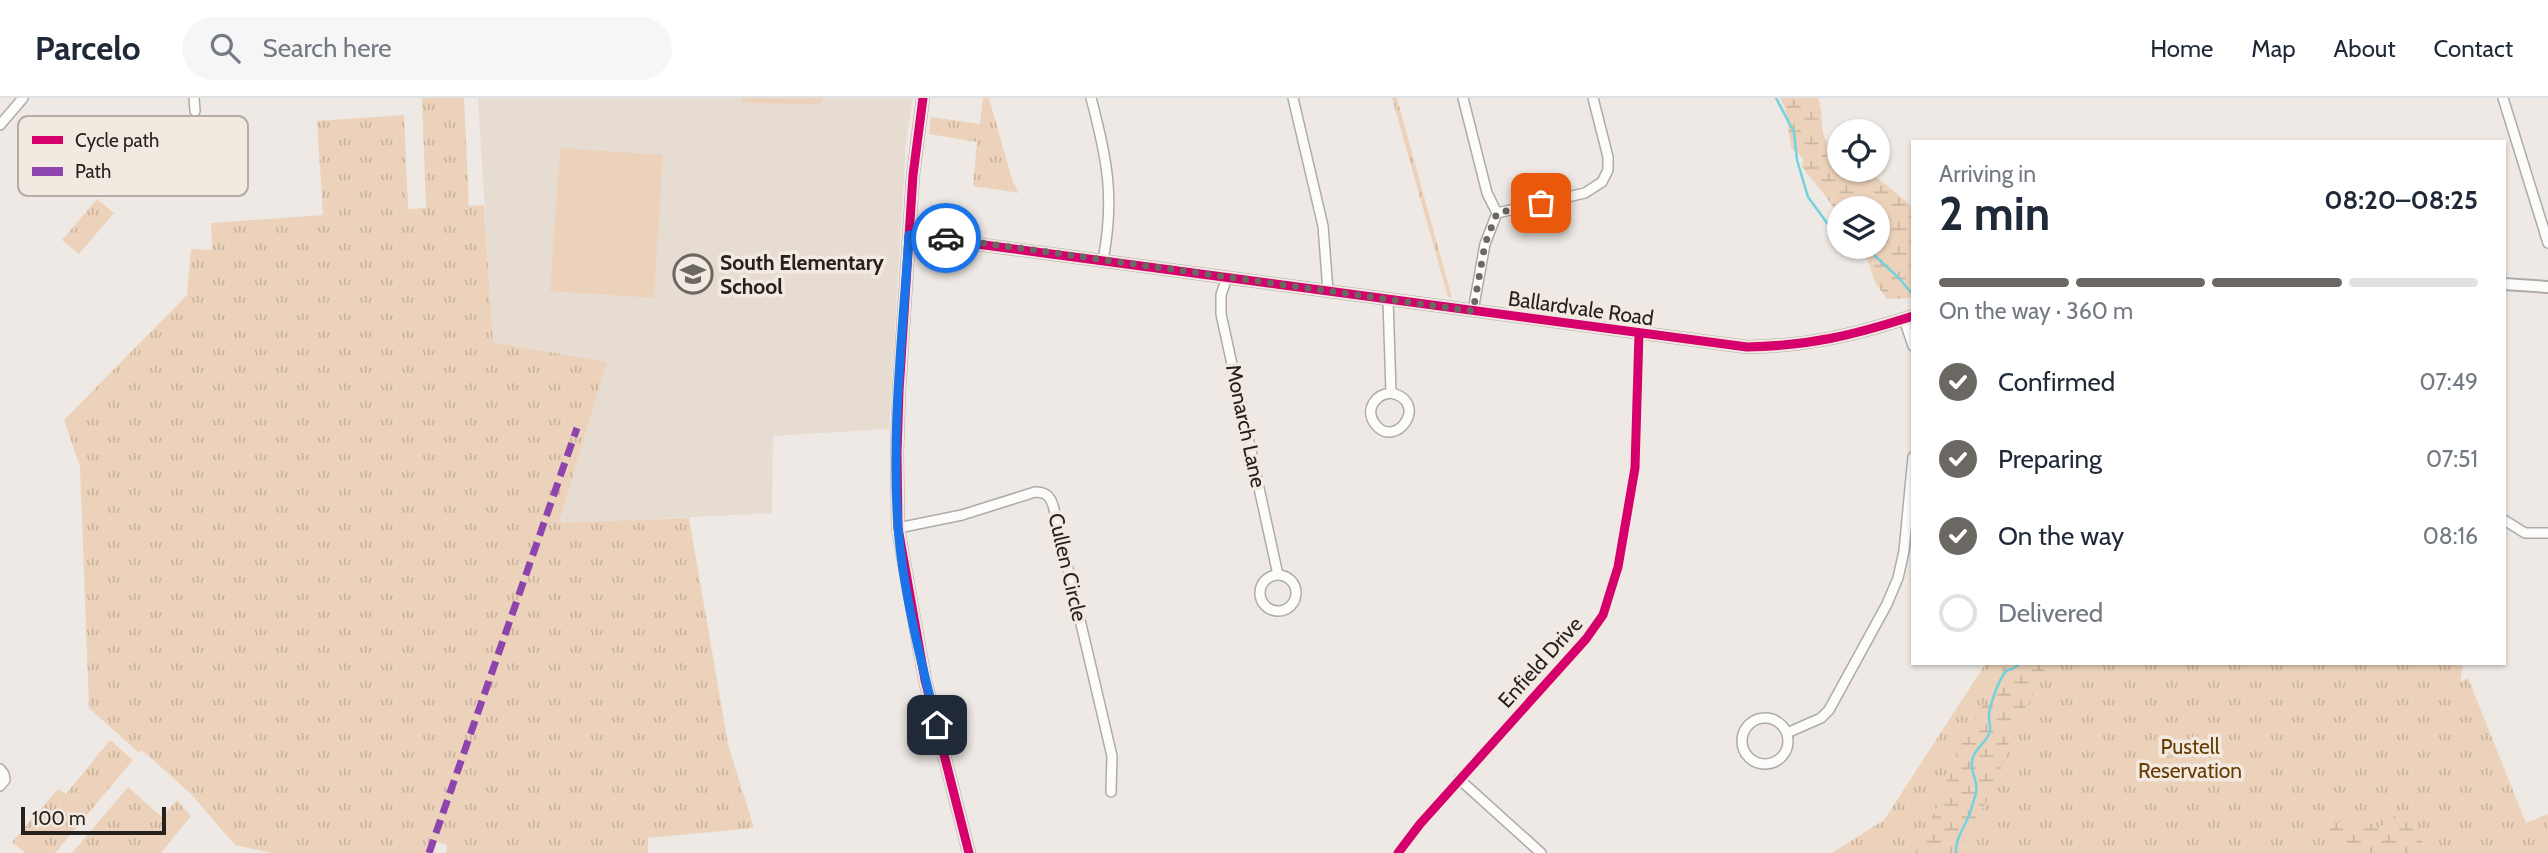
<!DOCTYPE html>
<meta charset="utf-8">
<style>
:root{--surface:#fff;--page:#f6f6f7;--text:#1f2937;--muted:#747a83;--line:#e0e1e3;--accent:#6b6763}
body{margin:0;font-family:Cabin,sans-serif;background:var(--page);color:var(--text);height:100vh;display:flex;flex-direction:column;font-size:26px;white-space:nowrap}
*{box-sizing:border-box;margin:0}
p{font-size:23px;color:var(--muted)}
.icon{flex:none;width:38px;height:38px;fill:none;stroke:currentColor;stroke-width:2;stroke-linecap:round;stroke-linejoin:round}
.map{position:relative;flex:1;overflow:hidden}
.sheet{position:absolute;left:1911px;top:42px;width:595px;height:525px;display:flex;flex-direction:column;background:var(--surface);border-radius:0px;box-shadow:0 2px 5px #0004}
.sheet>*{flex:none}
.controls{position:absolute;left:1827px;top:21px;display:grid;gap:14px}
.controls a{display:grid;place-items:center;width:63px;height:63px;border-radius:50%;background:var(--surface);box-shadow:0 2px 5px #0004;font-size:35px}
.scale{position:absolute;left:21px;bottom:18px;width:145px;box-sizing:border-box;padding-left:7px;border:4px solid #24211e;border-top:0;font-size:19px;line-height:24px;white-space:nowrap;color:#24211e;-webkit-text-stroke:5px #f2e9e0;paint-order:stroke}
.pin{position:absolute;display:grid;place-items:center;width:60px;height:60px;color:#fff;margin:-30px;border-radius:14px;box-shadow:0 4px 10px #0006}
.courier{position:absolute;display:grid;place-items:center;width:70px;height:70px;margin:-35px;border:5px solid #1a73e8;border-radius:50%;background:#fff;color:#222;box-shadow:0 2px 9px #0007}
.headline em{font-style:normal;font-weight:700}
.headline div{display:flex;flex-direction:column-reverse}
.headline{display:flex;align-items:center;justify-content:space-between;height:119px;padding:0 28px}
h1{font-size:46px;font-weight:700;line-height:52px}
.bar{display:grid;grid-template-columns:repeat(4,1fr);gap:10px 7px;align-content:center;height:84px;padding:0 28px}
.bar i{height:9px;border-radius:5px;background:var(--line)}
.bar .selected{background:var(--accent)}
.bar p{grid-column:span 4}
ol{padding:0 28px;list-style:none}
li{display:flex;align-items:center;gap:21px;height:77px}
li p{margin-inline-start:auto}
li .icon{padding:7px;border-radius:50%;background:var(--accent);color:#fff;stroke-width:4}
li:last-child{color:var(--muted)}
li i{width:38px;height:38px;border:4px solid var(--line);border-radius:50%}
header{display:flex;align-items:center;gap:42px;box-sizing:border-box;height:98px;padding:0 35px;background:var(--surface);border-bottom:2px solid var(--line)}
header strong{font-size:33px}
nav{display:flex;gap:38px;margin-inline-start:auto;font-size:24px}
.search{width:490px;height:63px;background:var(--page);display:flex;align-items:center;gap:18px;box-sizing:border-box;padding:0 24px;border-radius:38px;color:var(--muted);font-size:26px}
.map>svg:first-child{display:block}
.built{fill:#e7dcd2}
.grass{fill:url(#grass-tufts)}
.wetland{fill:url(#wetland-marsh)}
.pitch{fill:#ecd2ba}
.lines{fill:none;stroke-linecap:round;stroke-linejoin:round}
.stream{stroke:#72d3de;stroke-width:2.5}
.minor-casing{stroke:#afaba8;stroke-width:12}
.tertiary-casing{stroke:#afaba8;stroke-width:14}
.minor{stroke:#fcfcfb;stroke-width:9}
.tertiary{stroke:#fcfcfb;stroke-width:10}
.quiet{stroke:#8e44ad;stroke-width:7;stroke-dasharray:14 7;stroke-linecap:butt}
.cycleway-casing{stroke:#f2e9e0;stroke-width:13}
.cycleway{stroke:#d6006c;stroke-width:9}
.done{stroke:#6b6763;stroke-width:7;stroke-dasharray:0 12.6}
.route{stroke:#1a73e8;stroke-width:9}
.labels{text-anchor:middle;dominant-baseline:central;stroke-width:7;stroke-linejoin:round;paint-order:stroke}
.poi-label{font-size:21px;font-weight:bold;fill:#24211e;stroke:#f2e9e0;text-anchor:start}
.street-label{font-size:21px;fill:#24211e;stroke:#f2e9e0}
.park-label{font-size:21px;fill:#693c04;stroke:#f2e9e0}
.key{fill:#f2e9e0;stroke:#b4ada6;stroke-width:2}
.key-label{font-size:19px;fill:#24211e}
</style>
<header>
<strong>Parcelo</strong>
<div class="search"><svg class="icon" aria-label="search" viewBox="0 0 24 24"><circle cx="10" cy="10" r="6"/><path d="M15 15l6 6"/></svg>Search here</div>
<nav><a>Home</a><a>Map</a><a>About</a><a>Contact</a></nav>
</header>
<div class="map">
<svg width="2548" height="755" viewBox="0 0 2548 755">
<defs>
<pattern id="grass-tufts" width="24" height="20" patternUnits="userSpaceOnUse" patternTransform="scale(1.75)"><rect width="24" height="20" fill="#ecd2ba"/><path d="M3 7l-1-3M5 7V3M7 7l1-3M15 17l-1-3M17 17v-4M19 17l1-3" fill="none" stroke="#cab49f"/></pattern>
<pattern id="wetland-marsh" width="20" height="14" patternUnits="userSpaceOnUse" patternTransform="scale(1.75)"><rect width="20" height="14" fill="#ecd2ba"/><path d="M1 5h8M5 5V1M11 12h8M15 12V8" fill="none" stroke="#cab49f"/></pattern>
</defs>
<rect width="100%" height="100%" fill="#eee9e4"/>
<path class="built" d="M478,0H913L906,43L889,331L773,338L772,415L559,426L607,264L493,244Z"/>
<path class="grass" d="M422,0H464L469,108L484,107L493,244L607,264L559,425L689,420L728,646L754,730L648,740V755H446L447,747L437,744L434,755H272L235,747L191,696L142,652L139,655L89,610L80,368L64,322L187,197L191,151L212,152L211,125L323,117L317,23L404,17L408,111L426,110Z
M983,0H989L1012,82L1019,95L973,88L977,44L929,36L931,19L980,26Z
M1392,0H1397L1452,200L1448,199Z
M97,101L114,115L79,156L62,142Z
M1986,565H2463L2460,584L2468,580L2526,725L2548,716V755H1832L1884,722Z
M110,642L133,662L55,755H25L12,744L58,691L66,696Z
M128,689L162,719L177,702L191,718L161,755H72Z"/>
<path class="wetland" d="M1780,0H1818C1827,24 1813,36 1839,55V72H1868L1913,109V200L1887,201L1876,186L1867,161L1854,149H1878V110H1839V121C1831,101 1815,86 1802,69L1803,60L1791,49L1785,10Z
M2006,565H2047L2029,605L2011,630L2008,651L1993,693L1956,755H1915L1944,695L1948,677L1959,650Z
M2395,718L2406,719L2422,734V755H2341V751L2329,746L2330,726C2346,722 2366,717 2377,731Z"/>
<path class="pitch" d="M743,0H821V6L743,5Z
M560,50L663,57L654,200L550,193Z"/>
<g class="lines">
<path class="stream" d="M1776,0L1794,34L1797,62L1808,99L1827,125L1839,134
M1865,149L1899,180L1913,197
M1956,755C1955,740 1965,729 1970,715C1972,709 1974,701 1976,695C1979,683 1970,675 1972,664C1973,652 1984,647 1989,636C1992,630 1989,627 1989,621C1988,610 1999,580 2007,572L2012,571L2021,565"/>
<g class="minor-casing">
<path id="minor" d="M194,0L195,13
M1091,0C1107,60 1115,100 1103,162
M1293,0L1323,128L1328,193
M1463,0L1487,95L1497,115
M2503,0L2548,145
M0,27L23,0
M1497,115L1585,95L1602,84L1608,72V59L1593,0
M1227,179L1221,197V216L1278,477
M1388,201L1391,295C1431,304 1395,353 1375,326C1364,311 1376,296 1391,295
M1473,213L1485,146L1497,115
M1904,221L1913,248
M2504,422L2525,435H2548
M898,430L962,417L1035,394C1047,394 1051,399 1054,411L1112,658L1111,694
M1260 495a18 18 0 1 1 36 0a18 18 0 1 1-36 0Z
M1742 643a23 23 0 1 1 46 0a23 23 0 1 1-46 0Z
M1787,635L1821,620L1829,612L1887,506L1898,480L1904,453L1913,359
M0,671L4,676L5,682L0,688
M1459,681L1541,755
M1398,755L1420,726L1586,541L1603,517L1618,469L1635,370L1639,235"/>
</g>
<g class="tertiary-casing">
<path id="tertiary" d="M923,0L913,77L899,293L897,355L898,430L925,582L969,755
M909,137L1747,249C1809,248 1854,237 1913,218
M2504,186L2548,189"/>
</g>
<use href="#minor" class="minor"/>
<use href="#tertiary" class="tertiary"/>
<path class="quiet" d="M429,755L577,330"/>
<g class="cycleway-casing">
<path id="cycleway" d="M923,0L913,77L899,293L897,355L898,430L925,582L969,755
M909,137L1747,249C1809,248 1854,237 1913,218
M1398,755L1420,726L1586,541L1603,517L1618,469L1635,370L1639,235"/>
</g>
<use href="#cycleway" class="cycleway"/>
</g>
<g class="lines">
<path class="done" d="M946,140L1473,213L1485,146L1497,115L1541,105"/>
<path class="route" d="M937,627C921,564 903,493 898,429C891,332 903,233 909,137L946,140"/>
</g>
<defs>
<g id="school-ring" transform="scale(2.0125)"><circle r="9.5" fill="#f2e9e0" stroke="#6b6763" stroke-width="1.5"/><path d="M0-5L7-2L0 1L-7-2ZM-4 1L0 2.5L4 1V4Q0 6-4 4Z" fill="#6b6763"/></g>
</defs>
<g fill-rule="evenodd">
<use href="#school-ring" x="693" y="176"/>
</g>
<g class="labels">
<g class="poi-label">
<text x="720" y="164">South Elementary<tspan x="720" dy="24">School</tspan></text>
</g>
<g class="street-label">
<text transform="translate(1581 210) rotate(8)">Ballardvale Road</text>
<text transform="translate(1246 328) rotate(78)">Monarch Lane</text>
<text transform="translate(1068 469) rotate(77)">Cullen Circle</text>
<text transform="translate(1540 564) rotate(-48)">Enfield Drive</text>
</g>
<g class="park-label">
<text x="2190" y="648">Pustell<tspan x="2190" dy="24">Reservation</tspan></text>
</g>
</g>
<rect x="18" y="18" width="230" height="80" rx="10" class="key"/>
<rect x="32" y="38" width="31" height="8" fill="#d6006c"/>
<rect x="32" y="69" width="31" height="9" fill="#8e44ad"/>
<g class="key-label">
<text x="75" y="49">Cycle path</text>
<text x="75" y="80">Path</text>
</g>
</svg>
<div class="controls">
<a><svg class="icon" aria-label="locate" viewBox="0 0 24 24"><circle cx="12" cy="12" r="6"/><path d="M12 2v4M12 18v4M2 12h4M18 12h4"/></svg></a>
<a><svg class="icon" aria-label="layers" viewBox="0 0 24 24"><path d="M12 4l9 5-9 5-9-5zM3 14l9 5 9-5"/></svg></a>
</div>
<div class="scale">100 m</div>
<div class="pin" style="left:1541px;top:105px;background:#ea580c"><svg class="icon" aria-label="bag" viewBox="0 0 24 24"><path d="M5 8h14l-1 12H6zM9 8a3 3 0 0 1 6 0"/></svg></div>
<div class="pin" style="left:937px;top:627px;background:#1f2937"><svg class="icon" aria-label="home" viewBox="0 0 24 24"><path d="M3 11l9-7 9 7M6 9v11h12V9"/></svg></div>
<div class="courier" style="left:946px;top:140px"><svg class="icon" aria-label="car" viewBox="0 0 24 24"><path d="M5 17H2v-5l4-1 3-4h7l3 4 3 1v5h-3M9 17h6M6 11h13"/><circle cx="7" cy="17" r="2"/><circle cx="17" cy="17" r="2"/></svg></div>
<section class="sheet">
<div class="headline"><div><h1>2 min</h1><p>Arriving in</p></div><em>08:20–08:25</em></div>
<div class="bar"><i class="selected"></i><i class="selected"></i><i class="selected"></i><i></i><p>On the way · 360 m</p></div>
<ol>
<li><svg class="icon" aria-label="check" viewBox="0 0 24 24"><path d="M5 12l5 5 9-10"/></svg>Confirmed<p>07:49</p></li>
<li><svg class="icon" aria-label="check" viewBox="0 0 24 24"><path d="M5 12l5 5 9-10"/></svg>Preparing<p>07:51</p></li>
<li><svg class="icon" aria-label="check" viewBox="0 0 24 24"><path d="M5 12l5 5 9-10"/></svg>On the way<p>08:16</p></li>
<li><i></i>Delivered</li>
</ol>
</section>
</div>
